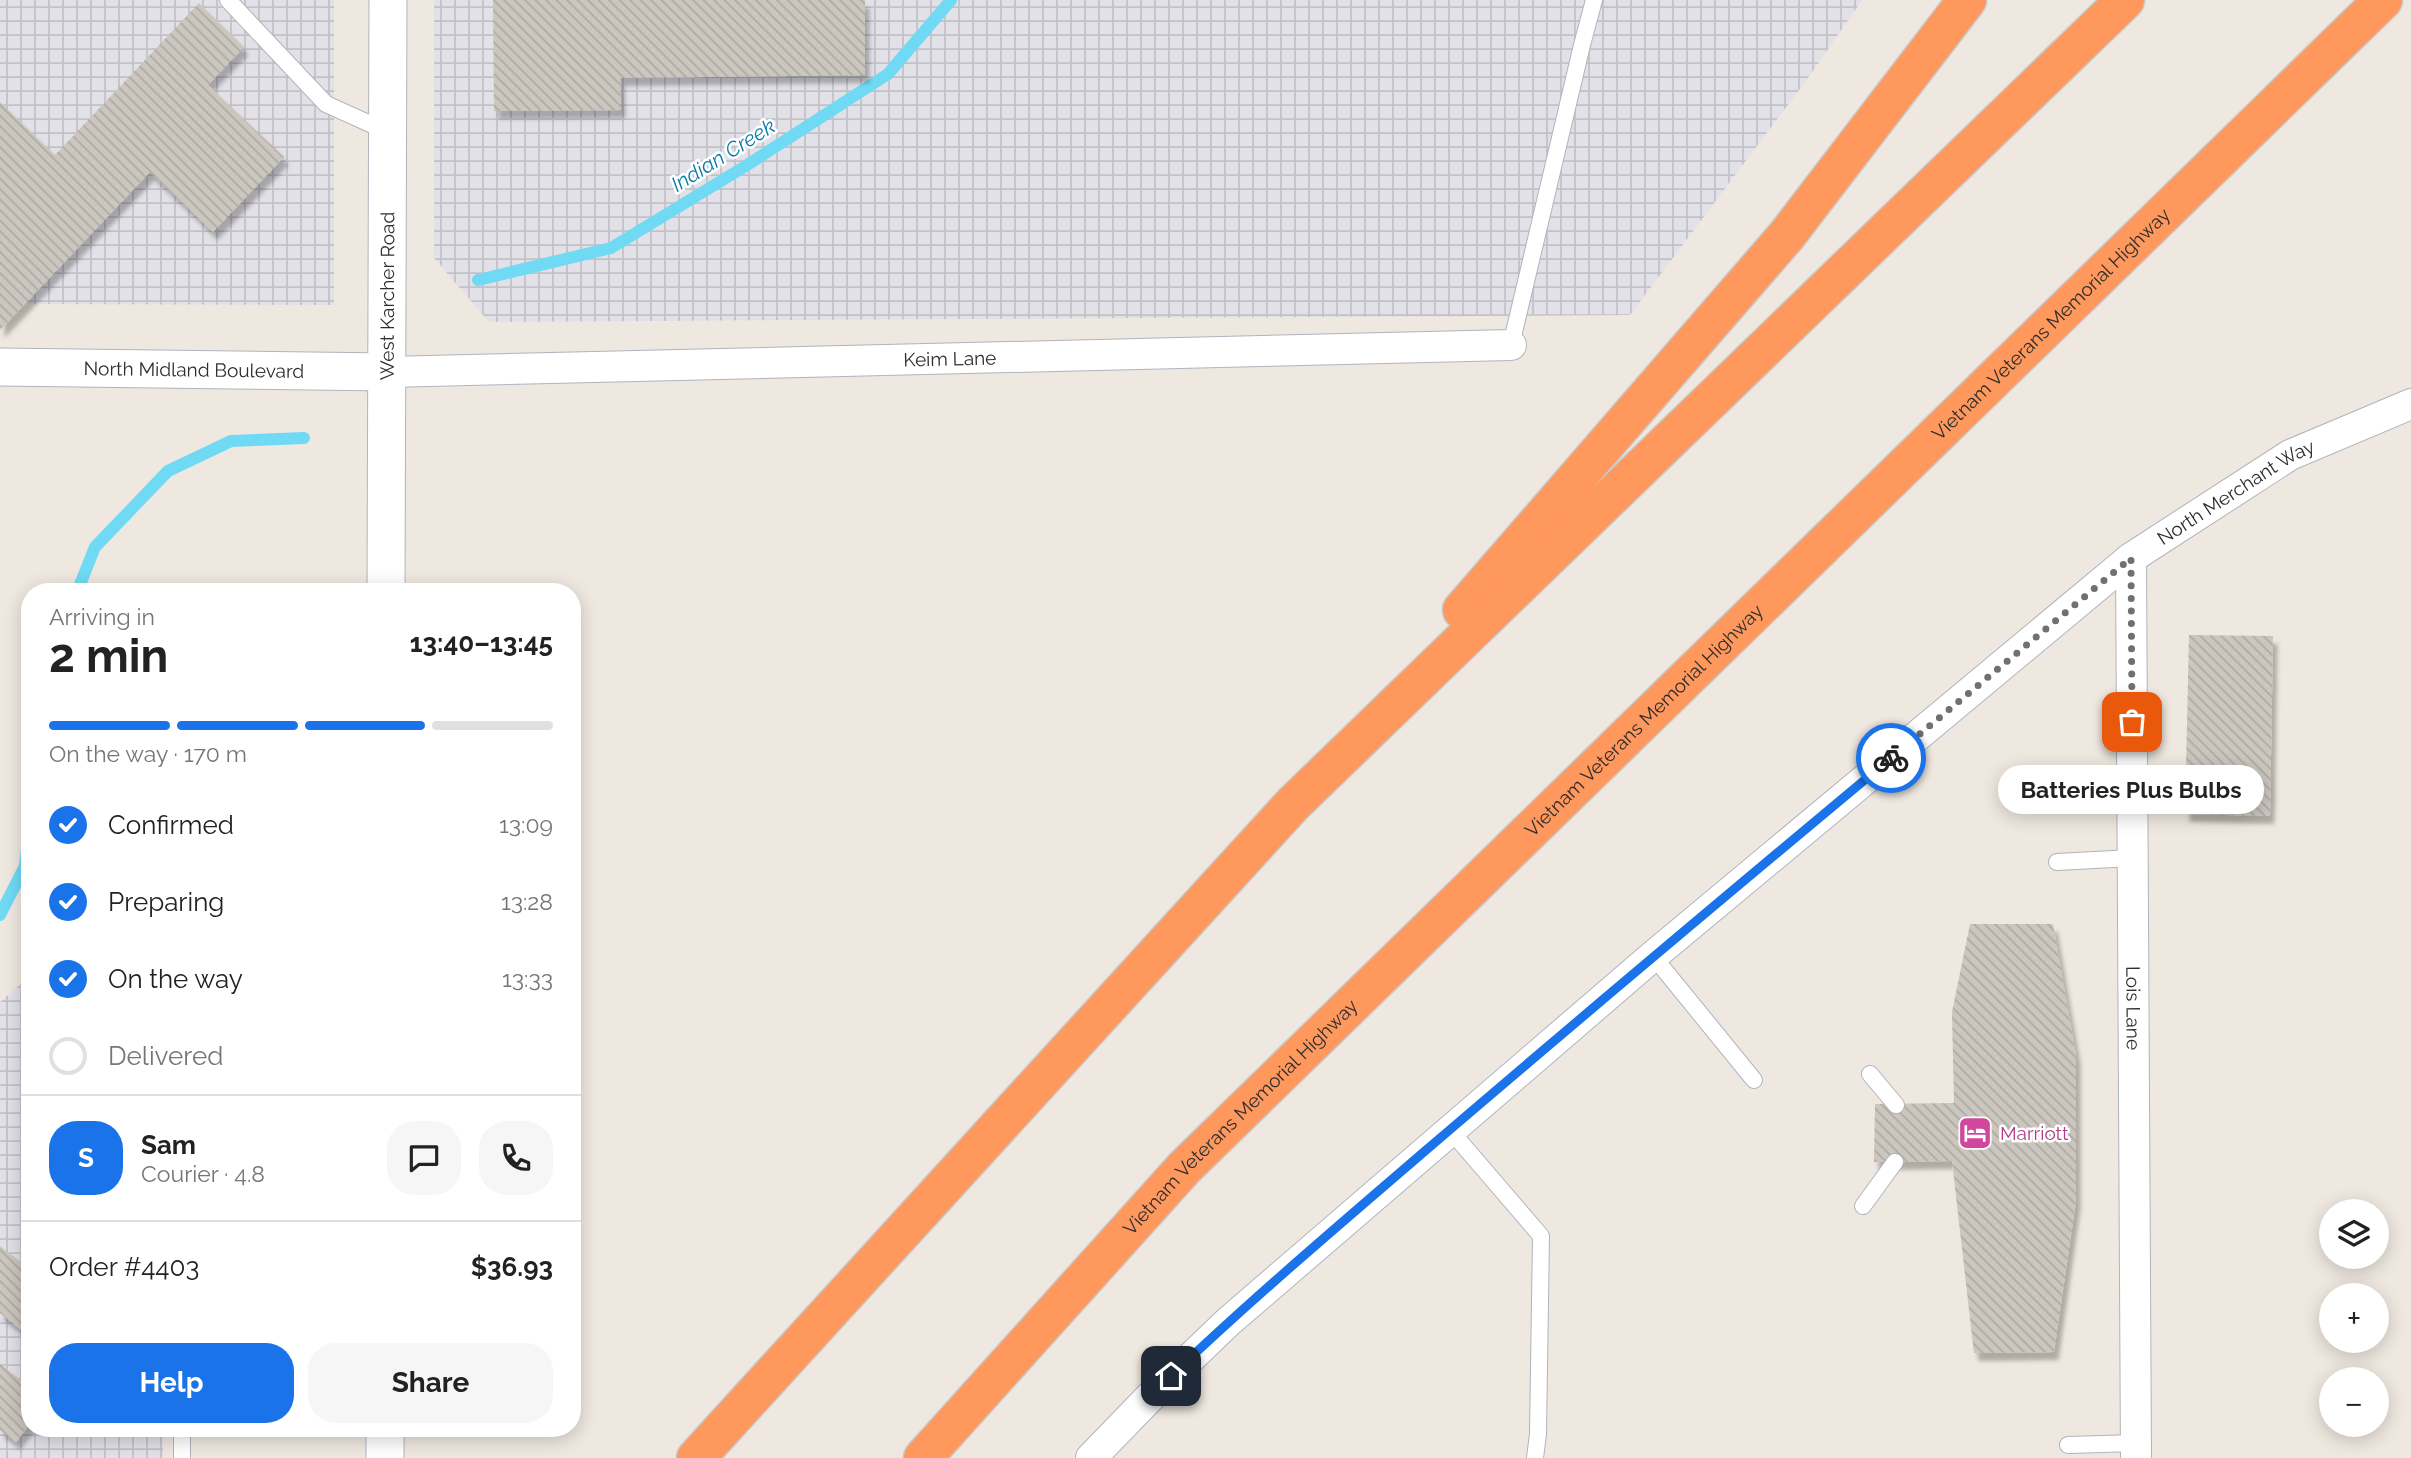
<!DOCTYPE html>
<meta charset="utf-8">
<style>
:root{--surface:#fff;--page:#f6f6f6;--text:#222;--muted:#767676;--line:#e0e0e0;--accent:#1a73e8}
body{margin:0;font-family:Raleway,sans-serif;background:var(--page);color:var(--text);height:100vh;display:flex;flex-direction:column;font-size:26px;white-space:nowrap}
*{box-sizing:border-box;margin:0}
p{font-size:23px;color:var(--muted)}
.icon{flex:none;width:38px;height:38px;fill:none;stroke:currentColor;stroke-width:2;stroke-linecap:round;stroke-linejoin:round}
.map{position:relative;flex:1;overflow:hidden}
.side{position:absolute;left:21px;top:583px;width:560px;height:854px;display:flex;flex-direction:column;background:var(--surface);border-radius:28px;box-shadow:0 4px 18px #0003}
.side>*{flex:none}
.fabs{position:absolute;left:2319px;top:1199px;display:grid;gap:14px}
.fabs a{display:grid;place-items:center;width:70px;height:70px;border-radius:50%;background:var(--surface);box-shadow:0 4px 18px #0003;font-size:35px}
.pin{position:absolute;display:grid;place-items:center;width:60px;height:60px;color:#fff;margin:-30px;border-radius:14px;box-shadow:0 4px 10px #0006}
.courier{position:absolute;display:grid;place-items:center;width:70px;height:70px;margin:-35px;border:5px solid #1a73e8;border-radius:50%;background:#fff;color:#222;box-shadow:0 2px 9px #0007}
.bubble{position:absolute;height:49px;border-radius:24px;background:var(--surface);box-shadow:0 4px 18px #0003;font-size:23px;font-weight:700;line-height:49px;text-align:center}
.overview em{font-style:normal;font-weight:700}
.overview div{display:flex;flex-direction:column-reverse}
.overview{display:flex;align-items:center;justify-content:space-between;height:119px;padding:0 28px}
h1{font-size:46px;font-weight:700;line-height:52px}
.bar{display:grid;grid-template-columns:repeat(4,1fr);gap:10px 7px;align-content:center;height:84px;padding:0 28px}
.bar i{height:9px;border-radius:5px;background:var(--line)}
.bar .on{background:var(--accent)}
.bar p{grid-column:span 4}
.line{display:flex;align-items:center;gap:18px;padding:0 28px;border-top:2px solid var(--line)}
.line div{flex:1}
.round{display:grid;place-items:center;flex:none;width:74px;height:74px;border-radius:28px;background:var(--page)}
ol{padding:0 28px;list-style:none}
li{display:flex;align-items:center;gap:21px;height:77px}
li p{margin-inline-start:auto}
li .icon{padding:7px;border-radius:50%;background:var(--accent);color:#fff;stroke-width:4}
li:last-child{color:var(--muted)}
li i{width:38px;height:38px;border:4px solid var(--line);border-radius:50%}
.cta{display:flex;gap:14px;margin-top:auto;padding:14px 28px}
.cta a{flex:1;height:80px;border-radius:28px;background:var(--accent);color:#fff;font-size:28px;font-weight:700;line-height:80px;text-align:center}
.cta a+a{background:var(--page);color:var(--text)}
.map>svg:first-child{display:block}
.industrial{fill:url(#industrial-grid)}
.lines{fill:none;stroke-linecap:round;stroke-linejoin:round}
.stream{stroke:#70daf5;stroke-width:12}
.building{fill:url(#building-back-hatch);filter:url(#shadow)}
.service-casing{stroke:#b0b4be;stroke-width:18}
.minor-casing{stroke:#b0b4be;stroke-width:32}
.tertiary-casing{stroke:#b0b4be;stroke-width:39}
.motorway-casing{stroke:#c9c9c9;stroke-width:41}
.service{stroke:#fff;stroke-width:16}
.minor{stroke:#fff;stroke-width:30}
.tertiary{stroke:#fff;stroke-width:37}
.motorway{stroke:#ff985c;stroke-width:38}
.done{stroke:#726f6c;stroke-width:7;stroke-dasharray:0 12.6}
.route{stroke:#1a73e8;stroke-width:9}
.labels{text-anchor:middle;dominant-baseline:central;stroke-width:5;stroke-linejoin:round;paint-order:stroke}
.street-label{font-size:19px;fill:#2e2e2e;stroke:#fff}
.hotel-label{font-size:19px;fill:#b23c85;stroke:#fff;text-anchor:start}
.water-label{font-size:21px;font-style:italic;fill:#077ca9;stroke:#fff}
</style>
<div class="map">
<svg width="2411" height="1458" viewBox="0 0 2411 1458">
<defs>
<pattern id="industrial-grid" width="8" height="8" patternUnits="userSpaceOnUse" patternTransform="scale(1.75)"><rect width="8" height="8" fill="#e2e1e8"/><path d="M0 4h8M4 0v8" fill="none" stroke="#c2c1c7"/></pattern>
<pattern id="building-back-hatch" width="6" height="6" patternUnits="userSpaceOnUse" patternTransform="scale(1.75)"><rect width="6" height="6" fill="#cbc6be"/><path d="M-1 5l2 2M0 0l6 6M5-1l2 2" fill="none" stroke="#afaaa4"/></pattern>
<filter id="shadow"><feDropShadow dx="4.5" dy="8" stdDeviation="2" flood-color="#0004"/></filter>
</defs>
<rect width="100%" height="100%" fill="#efe8e0"/>
<path class="industrial" d="M0,0H334V305L0,304Z
M434,0H1862L1808,78L1630,315L489,322L434,258Z
M30,976V1428H163V1458H0V1002Z"/>
<g class="lines">
<path class="stream" d="M478,280L611,248L744,167L888,74L951,0
M77,592L95,547L168,471L231,441L304,438
M0,915L25,866L30,823"/>
</g>
<path class="building" d="M493,0H865V75L620,78L621,110L494,111Z
M199,3L244,47L208,85L284,157L213,232L150,172L0,330V102L55,155Z
M2189,635L2273,636L2270,816L2185,814Z
M1970,924H2053L2076,1056V1201L2054,1352L1974,1353L1952,1161L1874,1162L1875,1104L1954,1103L1952,1012Z
M0,1246L30,1269V1325L24,1332L0,1313Z
M0,1364L30,1387V1424L16,1442L0,1430Z"/>
<g class="lines">
<g class="service-casing">
<path id="service" d="M228,0L326,104L388,132
M1511,345L1582,45L1594,0
M2057,862L2132,858
M1653,956L1754,1080
M1870,1074L1896,1105
M1450,1130L1541,1236L1538,1434L1535,1458
M1863,1206L1895,1162
M2068,1445L2136,1443
M182,1458V1428"/>
</g>
<g class="minor-casing">
<g id="minor">
<path id="s1" d="M388,372L1511,345"/>
<path id="s2" d="M2131,558L2136,1458"/>
<path id="s3" d="M1091,1458L1152,1395L1228,1322L1653,956L2131,558L2290,455L2411,404"/>
</g>
</g>
<g class="tertiary-casing">
<g id="tertiary">
<path id="s4" d="M0,367L388,372"/>
<path id="s5" d="M386,592L388,0"/>
<path d="M385,1458V1428"/>
</g>
</g>
<g class="motorway-casing">
<g id="motorway">
<path d="M1462,610L1787,235L1967,0"/>
<path d="M696,1458L1293,804L2125,0"/>
<path id="s6" d="M923,1458L1184,1168L2383,0"/>
</g>
</g>
<use href="#service" class="service"/>
<use href="#minor" class="minor"/>
<use href="#tertiary" class="tertiary"/>
<use href="#motorway" class="motorway"/>
</g>
<g class="lines">
<path class="done" d="M1891,758L2131,558L2132,722"/>
<path class="route" d="M1171,1376C1253,1298 1339,1225 1425,1151C1579,1019 1735,888 1891,758"/>
</g>
<defs>
<g id="hotel-square" transform="scale(1.75)"><rect x="-9" y="-9" width="18" height="18" rx="4" fill="#d1479c" stroke="#fff"/><path d="M-6-4.5h1.5V1H6V5H4.5V3h-9V5H-6ZM-4 0a1.8 1.8 0 1 1 3.6 0ZM.5 0V-2.5h3Q6-2.5 6 0Z" fill="#fff"/></g>
</defs>
<g fill-rule="evenodd">
<use href="#hotel-square" x="1975" y="1133"/>
</g>
<g class="labels">
<g class="street-label">
<text stroke="none"><textPath href="#s5" startOffset="296">West Karcher Road</textPath></text>
<text stroke="none"><textPath href="#s6" startOffset="1600">Vietnam Veterans Memorial Highway</textPath></text>
<text stroke="none"><textPath href="#s1" startOffset="562">Keim Lane</textPath></text>
<text stroke="none"><textPath href="#s4" startOffset="194">North Midland Boulevard</textPath></text>
<text stroke="none"><textPath href="#s3" startOffset="1500">North Merchant Way</textPath></text>
<text stroke="none"><textPath href="#s6" startOffset="1032">Vietnam Veterans Memorial Highway</textPath></text>
<text stroke="none"><textPath href="#s2" startOffset="450">Lois Lane</textPath></text>
<text stroke="none"><textPath href="#s6" startOffset="466">Vietnam Veterans Memorial Highway</textPath></text>
</g>
<g class="hotel-label">
<text x="2000" y="1133">Marriott</text>
</g>
<g class="water-label">
<text transform="translate(723 155) rotate(-32)">Indian Creek</text>
</g>
</g>
</svg>
<div class="fabs">
<a><svg class="icon" aria-label="layers" viewBox="0 0 24 24"><path d="M12 4l9 5-9 5-9-5zM3 14l9 5 9-5"/></svg></a>
<a>+</a>
<a>−</a>
</div>
<div class="pin" style="left:2132px;top:722px;background:#ea580c"><svg class="icon" aria-label="bag" viewBox="0 0 24 24"><path d="M5 8h14l-1 12H6zM9 8a3 3 0 0 1 6 0"/></svg></div>
<div class="pin" style="left:1171px;top:1376px;background:#1f2937"><svg class="icon" aria-label="home" viewBox="0 0 24 24"><path d="M3 11l9-7 9 7M6 9v11h12V9"/></svg></div>
<div class="courier" style="left:1891px;top:758px"><svg class="icon" aria-label="bike" viewBox="0 0 24 24"><circle cx="6" cy="16" r="4"/><circle cx="18" cy="16" r="4"/><path d="M6 16l4-8h5l3 8M10 8l3 8H6M13 5h3"/></svg></div>
<div class="bubble" style="left:1998px;top:765px;width:266px">Batteries Plus Bulbs</div>
<section class="side">
<div class="overview"><div><h1>2 min</h1><p>Arriving in</p></div><em>13:40–13:45</em></div>
<div class="bar"><i class="on"></i><i class="on"></i><i class="on"></i><i></i><p>On the way · 170 m</p></div>
<ol>
<li><svg class="icon" aria-label="check" viewBox="0 0 24 24"><path d="M5 12l5 5 9-10"/></svg>Confirmed<p>13:09</p></li>
<li><svg class="icon" aria-label="check" viewBox="0 0 24 24"><path d="M5 12l5 5 9-10"/></svg>Preparing<p>13:28</p></li>
<li><svg class="icon" aria-label="check" viewBox="0 0 24 24"><path d="M5 12l5 5 9-10"/></svg>On the way<p>13:33</p></li>
<li><i></i>Delivered</li>
</ol>
<div class="line" style="height:126px"><b class="round" style="background:var(--accent);color:#fff">S</b><div><b>Sam</b><p>Courier · 4.8</p></div><a class="round"><svg class="icon" aria-label="chat" viewBox="0 0 24 24"><path d="M4 5h16v11H9l-5 4z"/></svg></a><a class="round"><svg class="icon" aria-label="phone" viewBox="0 0 24 24"><path d="M5 4h4l2 5-3 2q2 4 5 5l2-3 5 2v4C11 20 4 13 5 4z"/></svg></a></div>
<div class="line" style="height:91px"><div>Order #4403</div><b>$36.93</b></div>
<div class="cta"><a>Help</a><a>Share</a></div>
</section>
</div>
